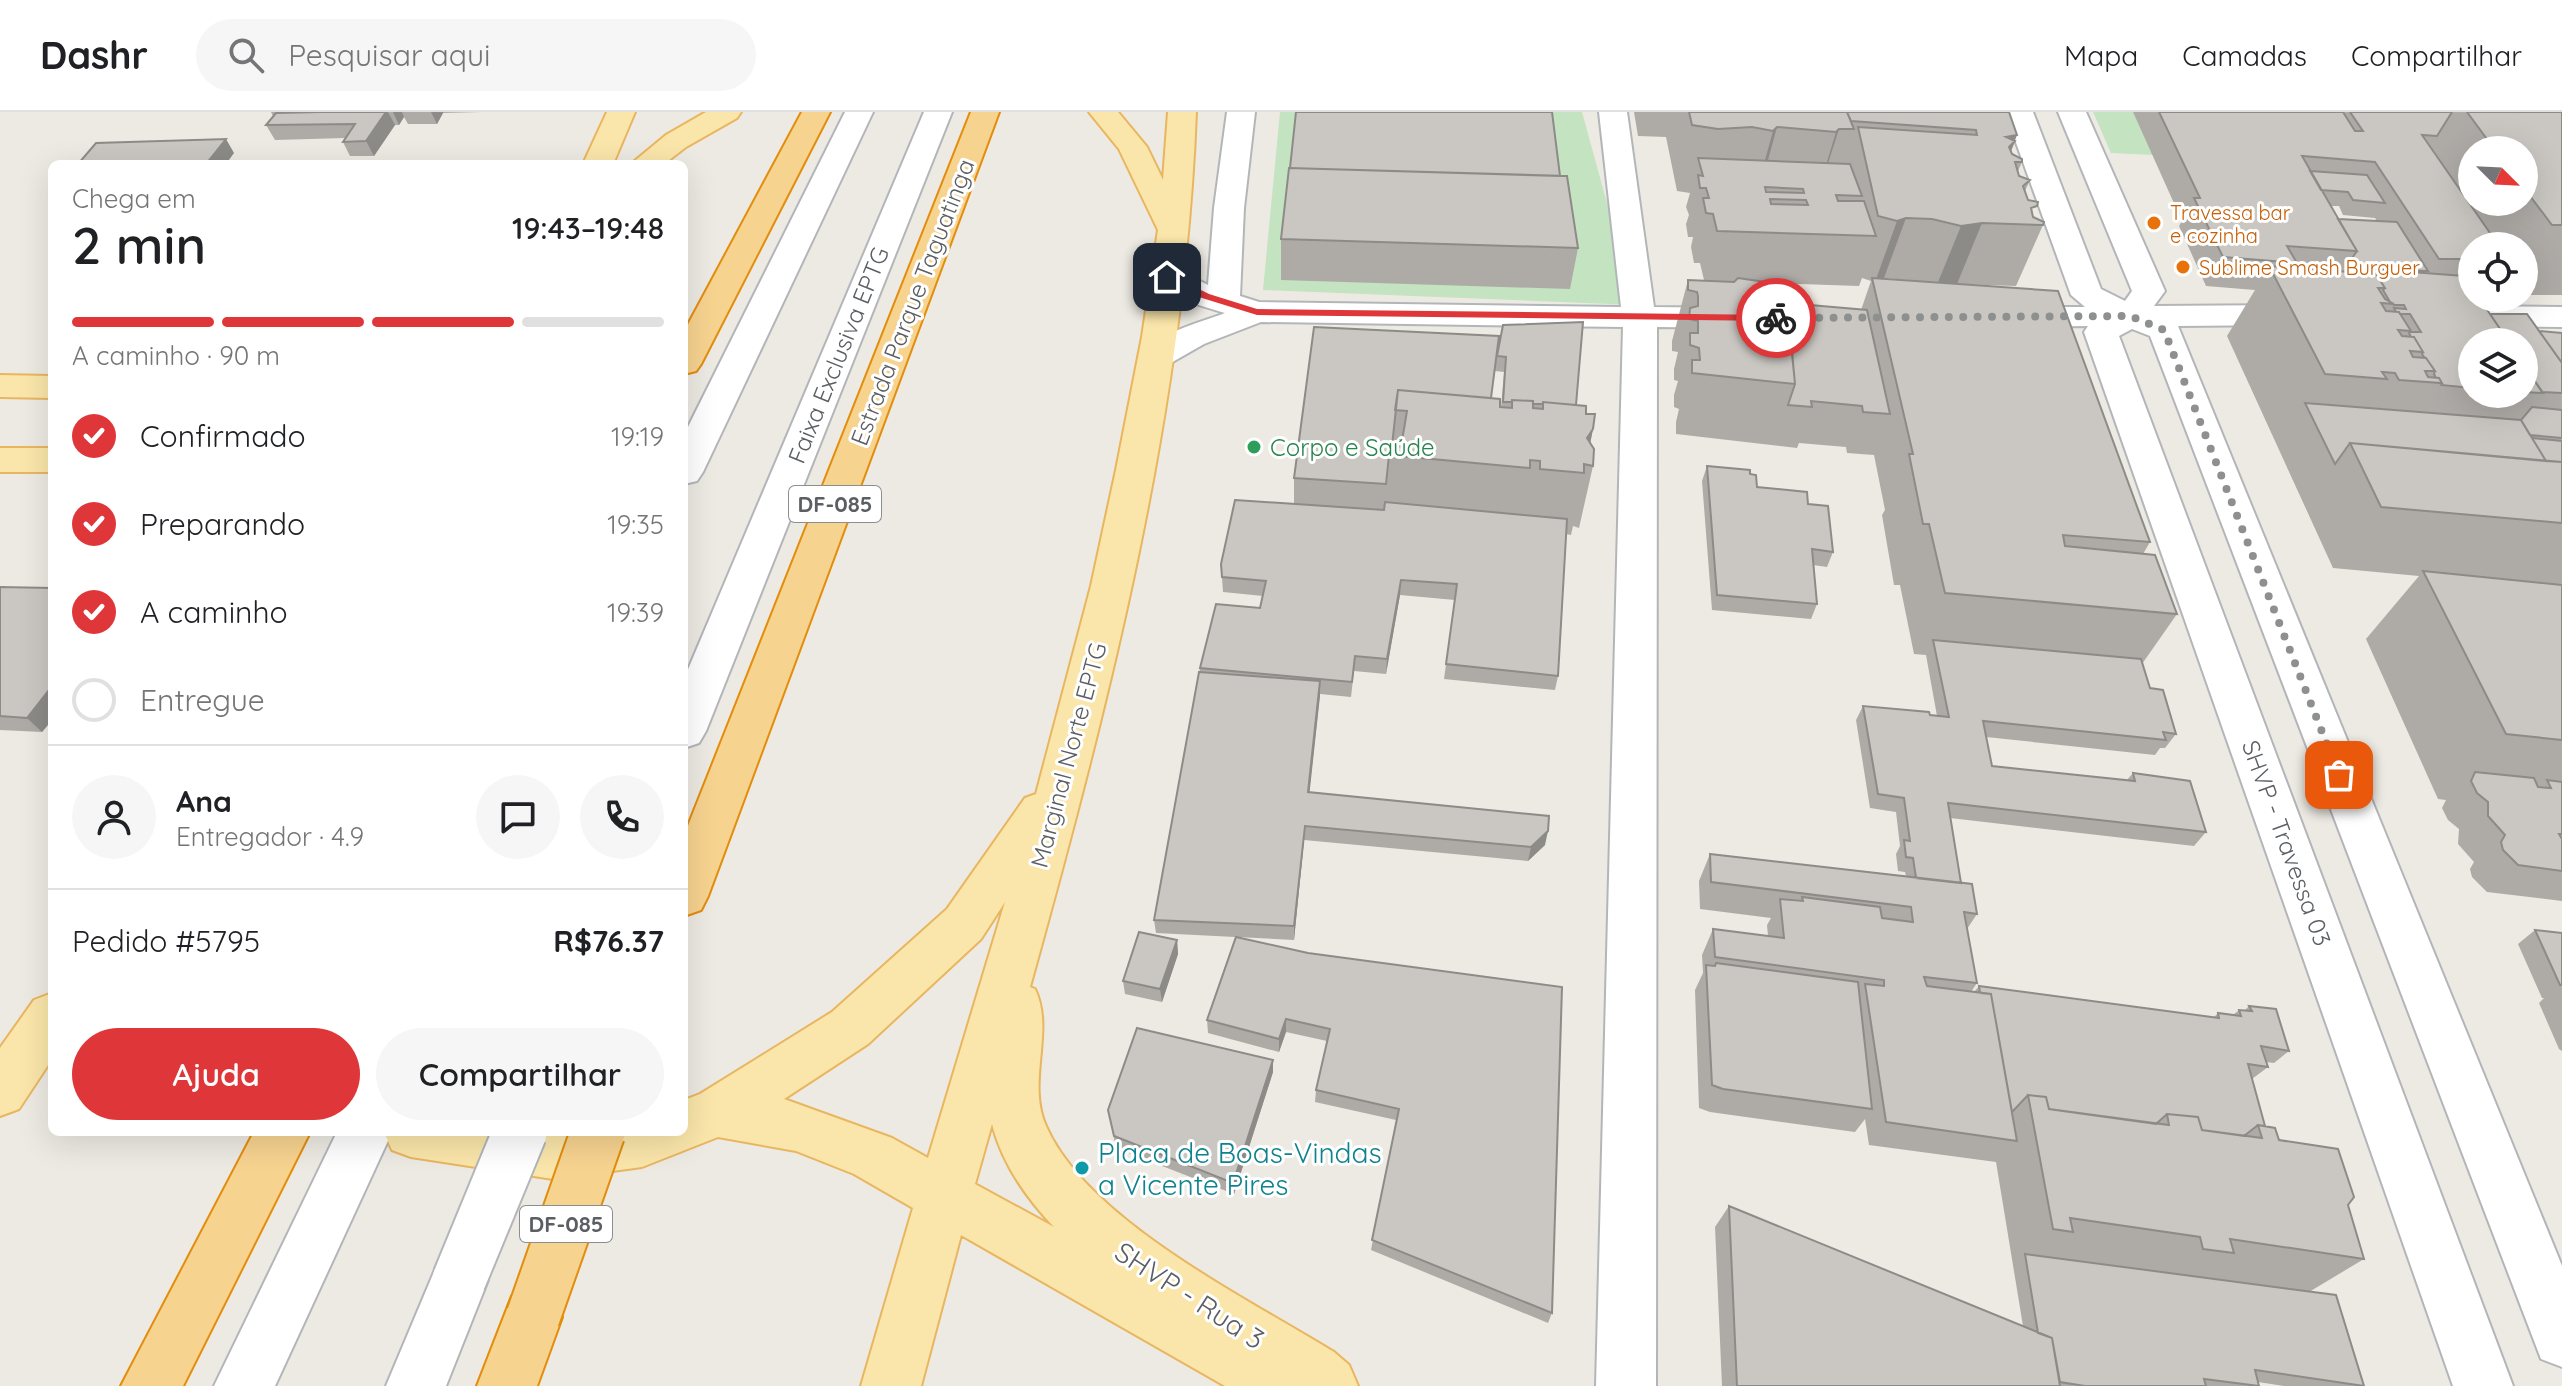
<!DOCTYPE html>
<html lang="pt">
<meta charset="utf-8">
<style>
:root{--surface:#fff;--page:#f6f6f6;--text:#202124;--muted:#757577;--line:#e0e0e0;--accent:#df3739}
body{margin:0;font-family:Quicksand,sans-serif;background:var(--page);color:var(--text);height:100vh;display:flex;flex-direction:column;font-size:30px;white-space:nowrap}
*{box-sizing:border-box;margin:0}
p{font-size:26px;color:var(--muted)}
.icon{flex:none;width:44px;height:44px;fill:none;stroke:currentColor;stroke-width:2;stroke-linecap:round;stroke-linejoin:round}
.map{position:relative;flex:1;overflow:hidden}
.drawer{position:absolute;left:48px;top:48px;width:640px;height:976px;display:flex;flex-direction:column;background:var(--surface);border-radius:12px;box-shadow:0 8px 32px #0002}
.drawer>*{flex:none}
.needle{width:52px;rotate:114deg}
.tools{position:absolute;left:2458px;top:24px;display:grid;gap:16px}
.tools a{display:grid;place-items:center;width:80px;height:80px;border-radius:50%;background:var(--surface);box-shadow:0 8px 32px #0002;font-size:40px}
.pin{position:absolute;display:grid;place-items:center;width:68px;height:68px;color:#fff;margin:-34px;border-radius:16px;box-shadow:0 4px 12px #0006}
.courier{position:absolute;display:grid;place-items:center;width:80px;height:80px;margin:-40px;border:6px solid #df3739;border-radius:50%;background:#fff;color:#222;box-shadow:0 2px 10px #0007}
.overview em{font-style:normal;font-weight:600}
.overview div{display:flex;flex-direction:column-reverse}
.overview{display:flex;align-items:center;justify-content:space-between;height:136px;padding:0 24px}
h1{font-size:52px;font-weight:600;line-height:60px}
.bar{display:grid;grid-template-columns:repeat(4,1fr);gap:12px 8px;align-content:center;height:96px;padding:0 24px}
.bar i{height:10px;border-radius:6px;background:var(--line)}
.bar .active{background:var(--accent)}
.bar p{grid-column:span 4}
.line{display:flex;align-items:center;gap:20px;padding:0 24px;border-top:2px solid var(--line)}
.line div{flex:1}
.round{display:grid;place-items:center;flex:none;width:84px;height:84px;border-radius:42px;background:var(--page)}
ol{padding:0 24px;list-style:none}
li{display:flex;align-items:center;gap:24px;height:88px}
li p{margin-inline-start:auto}
li .icon{padding:8px;border-radius:50%;background:var(--accent);color:#fff;stroke-width:4}
li:last-child{color:var(--muted)}
li i{width:44px;height:44px;border:4px solid var(--line);border-radius:50%}
.button{display:flex;gap:16px;margin-top:auto;padding:16px 24px}
.button a{flex:1;height:92px;border-radius:48px;background:var(--accent);color:#fff;font-size:32px;font-weight:600;line-height:92px;text-align:center}
.button a+a{background:var(--page);color:var(--text)}
header{display:flex;align-items:center;gap:48px;box-sizing:border-box;height:112px;padding:0 40px;background:var(--surface);border-bottom:2px solid var(--line)}
header strong{font-size:38px}
nav{display:flex;gap:44px;margin-inline-start:auto;font-size:28px}
.search{width:560px;height:72px;background:var(--page);display:flex;align-items:center;gap:20px;box-sizing:border-box;padding:0 28px;border-radius:44px;color:var(--muted);font-size:30px}
.map>svg:first-child{display:block}
.green{fill:#c4e3c0}
.lines{fill:none;stroke-linecap:round;stroke-linejoin:round}
.minor-casing{stroke:#b3b6b9;stroke-width:4}
.major-casing{stroke:#e9b660;stroke-width:4}
.highway-casing{stroke:#e38d0d;stroke-width:4}
.minor{fill:#fff;fill-rule:evenodd}
.major{fill:#fae6aa;fill-rule:evenodd}
.highway{fill:#f7d390;fill-rule:evenodd}
.minor-bridge-casing{stroke:#b3b6b9;stroke-width:57;stroke-linecap:butt}
.highway-bridge-casing{stroke:#e38d0d;stroke-width:57;stroke-linecap:butt}
.minor-bridge{stroke:#fff;stroke-width:53}
.highway-bridge{stroke:#f7d390;stroke-width:53}
.wall{fill:#aeaba7;fill-rule:evenodd}
.shaded-wall{fill:#8d8b88}
.building{fill:#cac7c2;stroke:#8d8b88;stroke-width:2;fill-rule:evenodd}
.route{fill:#df3739}
.done{stroke:#8e9090;stroke-width:8;stroke-dasharray:0 14.4}
.food-dot{fill:#e8710a;stroke:#fff;stroke-width:3}
.leisure-dot{fill:#2e9e5b;stroke:#fff;stroke-width:3}
.culture-dot{fill:#0f9aa8;stroke:#fff;stroke-width:3}
.labels{text-anchor:middle;dominant-baseline:central;stroke-width:6;stroke-linejoin:round;paint-order:stroke}
.far-food-label{font-size:20px;fill:#c56008;stroke:#fff;text-anchor:start}
.shield{fill:#fff;stroke:#8c8f92;stroke-width:2}
.shield-label{font-size:22px;font-weight:bold;fill:#5b5f63}
.street-label{font-size:24px;fill:#5b5f63;stroke:#fff}
.leisure-label{font-size:24px;fill:#27864d;stroke:#fff;text-anchor:start}
.near-culture-label{font-size:28px;fill:#0d838f;stroke:#fff;text-anchor:start}
.near-street-label{font-size:28px;fill:#5b5f63;stroke:#fff}
</style>
<header>
<strong>Dashr</strong>
<div class="search"><svg class="icon" aria-label="search" viewBox="0 0 24 24"><circle cx="10" cy="10" r="6"/><path d="M15 15l6 6"/></svg>Pesquisar aqui</div>
<nav><a>Mapa</a><a>Camadas</a><a>Compartilhar</a></nav>
</header>
<div class="map">
<svg width="2562" height="1274" viewBox="0 0 2562 1274">
<rect width="100%" height="100%" fill="#edeae3"/>
<path class="green" d="M1280,0H1582L1635,193L1263,178Z
M2093,0H2262L2325,51L2111,41Z"/>
<g class="lines">
<g class="minor-casing">
<path id="minor" d="M845,0H873L703,360L697,369L684,372V323Z
M924,0H952L706,619L699,631L684,636V567Z
M1227,0H1255L1244,96L1240,184L1259,190L1621,195L1599,0H1627L1654,195L1740,196L1752,199L1757,206L1752,213L1740,216L1657,215L1656,1274H1596L1623,215L1261,210L1204,232L1169,252L1157,255L1145,252L1140,245C1156,221 1199,211 1225,201C1202,194 1165,185 1151,165L1156,158L1167,155L1178,158L1208,173L1214,96Z
M2005,0H2033L2101,177L2125,189L2132,179L2058,0H2086L2165,179L2154,194L2300,193L2312,196L2317,203L2312,210L2300,213L2178,214L2562,1154V1255L2541,1247L2150,224L2132,217L2119,224L2513,1274H2453L2084,220L2088,214L2008,215L1996,212L1991,205L1996,198L2008,195H2085L2071,183Z
M2468,194L2562,195V215L2468,214L2456,211L2451,204L2456,197Z
M337,1020H392L275,1274H214Z
M459,1139L479,1148L488,1168L446,1274H386L439,1148Z"/>
</g>
<g class="major-casing">
<path id="major" d="M607,0H635L613,52H583Z
M706,0H741L737,6L686,35L664,52H631L666,23Z
M1089,0H1118L1147,35L1163,68L1168,0H1196C1185,297 1109,590 1030,875L1035,877C1055,919 1026,970 1046,1014C1087,1108 1248,1187 1334,1240L1349,1253L1358,1274H1225L961,1123L921,1274H861L913,1096L854,1062L796,1039L718,1025L642,1055L553,1067L411,1045L392,1038L384,1020H684V988L700,982L832,900L947,797L1025,686L1036,682L1091,474L1116,358L1142,225L1158,118L1119,37ZM1005,790L928,1046L892,1026L784,987L868,932L981,827ZM992,1012C1002,1051 1027,1087 1054,1115L975,1072Z
M0,263L52,264V286L0,285Z
M0,336H52V360H0Z
M52,881V947L19,997L0,1004V936L34,888Z"/>
</g>
<g class="highway-casing">
<path id="highway" d="M802,0H830L701,252L696,259L684,262V220Z
M971,0H999L708,784L701,798L684,804V724Z
M254,1020H310L183,1274H121Z
M533,1176L554,1184L562,1205L537,1274H477L512,1184Z"/>
</g>
<use href="#minor" class="minor"/>
<use href="#major" class="major"/>
<use href="#highway" class="highway"/>
<g class="minor-bridge-casing">
<path id="minor-bridge" d="M459,1168L520,1020"/>
</g>
<g class="highway-bridge-casing">
<path id="highway-bridge" d="M533,1205L598,1020"/>
</g>
<use href="#minor-bridge" class="minor-bridge"/>
<use href="#highway-bridge" class="highway-bridge"/>
</g>
<path class="wall" d="M271,0H482L443,1L437,12H408L404,5L399,13H395L374,44H350L343,30L345,26L275,28L266,13L273,4Z
M1634,0H2009L2015,29L2011,39L2012,42L2022,50L2018,59L2019,64L2030,68L2025,79L2033,104L2043,113L2016,174L1956,172L2150,430L2143,442L2177,502L2142,552L2150,576L2176,622L2165,636H2160L2155,643L1986,625L1992,654L2127,668L2133,661L2206,720L2194,734L1950,706L1961,771L1977,802L1967,817L1977,871L1971,880H1974L1979,874L2213,906L2218,901L2233,903L2239,898L2244,899L2249,894L2289,939L2274,951L2266,950L2268,955L2252,967L2265,1014L2348,1093L2364,1147L2309,1180L2364,1274H2284L2258,1270L2259,1274H1722L1715,1115L1729,1094L2023,1214L1996,1050L1869,1033L1865,1007L1855,1020L1710,1000L1699,996L1695,878L1703,861L1702,843L1713,817L1768,824L1767,813L1771,806L1700,797L1699,769L1710,742L1906,764L1905,760L1898,759L1896,742L1900,734L1896,700L1870,696L1856,608L1863,594L1937,604L1926,543L1914,542L1900,473H1894L1882,403L1885,398L1874,343L1847,341L1846,335L1799,331L1797,336L1676,322V310L1679,297L1674,295V283L1678,269L1674,268V257L1678,240L1672,239V229L1688,168H1704L1700,151H1694L1691,135L1693,125H1688L1686,112L1689,103L1686,95L1690,81L1677,79L1666,25L1638,24ZM1862,166L1871,169L1861,198L1787,191L1770,171L1859,174ZM1884,166L1908,168L1913,169L1882,167Z
M2133,0H2562V183H2524V134H2472V186L2490,202L2539,219L2562,221V789L2487,780L2472,765L2470,757L2474,750L2458,732L2459,717L2448,708L2442,696L2446,688L2438,687L2366,527L2419,464L2333,456L2227,224L2255,178L2206,174L2179,114L2182,109ZM2472,38H2524V90H2472ZM2331,94H2339L2343,103L2375,106L2377,109L2338,107ZM2472,230H2524V282H2472Z
M1560,64L1578,136L1570,177L1281,168V127Z
M1503,213L1576,293L1586,302L1593,317L1590,331L1593,354L1579,416L1573,414L1571,423L1566,422L1558,564L1555,578L1444,567L1455,488L1400,483L1386,562L1354,559L1351,585L1320,582L1309,680L1545,733L1528,749L1304,728L1294,828L1237,825L1308,841L1552,1201L1548,1211L1371,1138L1396,1008L1315,990L1316,978L1327,929L1286,920L1279,940L1208,921L1207,908L1235,825L1156,821L1154,808L1200,556L1260,496L1263,484L1223,480L1221,452L1294,392V366L1314,215L1497,242ZM1495,259L1504,260L1501,296L1491,286Z
M1707,354L1750,362L1757,375L1808,392L1833,440L1827,455L1813,453L1817,492L1811,507L1712,498L1702,369Z
M0,475L52,476V608L42,620L0,618Z
M2535,818L2562,821V939L2559,937L2539,891L2544,886H2542L2518,832Z
M1177,828L1178,842L1162,890L1125,882L1123,869Z
M1273,948V960L1234,1082L1116,1036L1108,998Z"/>
<path class="shaded-wall" d="M386,0H388L395,13L374,44L366,29Z
M393,0H402L404,5L399,13Z
M431,0H443V1L437,12Z
M1777,15L1759,81L1755,84L1773,19Z
M1839,17L1818,83L1816,86L1836,20Z
M2017,23L2014,31L2015,29L1991,89L2006,25Z
M226,27L234,41L226,52H206Z
M1906,106L1884,166L1875,170L1897,109Z
M1982,111L1957,172L1936,175L1961,114Z
M1593,317L1586,353L1587,326Z
M1401,468L1400,483L1386,562L1387,547Z
M1320,569V584L1308,695V680Z
M52,574V608L42,620L27,606Z
M1305,714L1304,728L1294,828V814Z
M1548,719L1545,733L1528,749L1531,735Z
M1177,828L1178,842L1162,890L1160,877Z
M1286,907V920L1279,940V927Z
M1273,948V960L1234,1082L1233,1071Z"/>
<path class="building" d="M320,0H386L366,29L343,30L355,12L266,13L276,1Z
M1296,0H1552L1560,64L1290,56Z
M1689,0H1847L1854,17H1839L1836,20L1777,15L1773,19L1752,15L1718,17L1692,13Z
M1847,0H2009L2017,23L2006,25L2015,29L2009,35L2012,42L2022,47V50H2015L2019,64L2030,68L2023,74L2028,88L2038,90L2037,94L2031,96L2033,105L2044,110L2043,113L1982,111L1961,114L1932,107L1906,106L1897,109L1878,104L1858,15L1977,23L1976,18L1851,9Z
M2159,0H2343L2355,19H2363L2350,0H2452L2437,24L2422,23L2499,134H2472V147H2439L2375,50L2302,44L2357,139L2287,134L2297,151L2223,145L2194,86H2200Z
M2467,0H2562V113H2552L2524,76V38H2495Z
M226,27L206,52H78L96,31Z
M1698,46L1850,52L1862,84L1836,83L1838,89H1864L1876,124L1717,119L1713,102L1706,101L1703,86H1709L1706,76H1700L1698,63L1703,64ZM1765,75L1803,77L1804,81L1766,80ZM1770,87L1806,88L1808,93L1771,92Z
M1289,56L1567,64L1578,136L1281,127Z
M2310,59L2367,63L2385,91L2353,88L2348,80L2321,78Z
M2338,107L2397,110L2428,159L2350,156L2348,152L2357,139Z
M2269,154L2376,162L2385,176H2378L2385,187L2394,192L2381,191L2386,199L2399,200L2411,219L2398,218L2402,224L2414,225L2423,240L2410,239L2413,245L2426,246L2435,259H2425L2428,265L2439,266L2442,271L2399,268L2395,261L2382,260L2387,267L2325,262Z
M2371,157L2464,164L2472,176V186H2479L2509,230H2472V276L2441,273L2442,271L2439,266H2436L2434,262L2435,259L2426,246L2424,245L2422,242L2423,240L2414,225H2411L2409,221L2410,220H2421L2410,202H2400L2399,200H2396L2394,196L2406,197L2404,193H2394L2390,190L2383,178L2385,176L2376,162H2373Z
M1738,166L1786,173L1795,272L1692,261V248H1700L1699,236L1690,233V221H1698V209L1689,207L1690,196L1698,194V184L1697,180L1688,178V168L1734,170ZM1755,213L1768,214V224L1756,223Z
M1872,166L2058,179L2150,430L2063,423L2065,434L2155,443L2177,502L1945,481L1929,412H1923L1909,342H1913Z
M1787,191L1867,198L1890,302L1863,300L1862,294L1811,289L1812,295L1788,293L1795,272Z
M2490,202H2527L2562,251V281L2542,280L2524,253V230H2509Z
M1583,210L1576,293L1543,290V292H1533V289L1512,288V290H1503L1506,245L1497,244L1503,213Z
M1314,215L1499,224L1491,286L1398,278L1392,334H1390L1389,343L1386,372L1294,366Z
M2539,219L2562,221V251Z
M2524,253L2543,281L2524,280Z
M1398,278L1500,287V295L1512,296V288L1533,289V296L1543,297V290L1586,294V302H1595L1593,317L1587,326L1594,337L1593,354L1584,352V361L1540,357V349L1530,348V356L1389,343L1390,334L1401,335L1407,299L1395,298Z
M2305,291L2521,308L2546,349L2350,331L2335,352Z
M2532,295L2562,298V326L2530,323L2521,308Z
M2532,326L2562,329V350L2546,349Z
M2350,331L2562,350V411L2381,395Z
M1707,354L1750,358V362L1756,363L1757,375L1807,380L1808,392L1828,394L1833,440L1812,437L1817,492L1717,483Z
M1235,388L1384,398L1385,390L1567,407L1558,564L1446,552L1457,472L1401,468L1387,547L1355,544L1352,570L1200,556L1216,492L1260,496L1266,469L1222,465L1221,452Z
M2423,459L2562,473V628L2506,622Z
M0,475L52,476V574L27,606L0,604Z
M1933,528L2141,547L2150,576L2163,578L2176,622L2163,620L2166,628L1983,609L1992,654L2135,669L2133,661L2190,669L2206,720L1948,691L1961,771L1916,766L1913,746L1906,745L1904,728L1910,729L1904,686L1878,682L1863,594L1929,600L1930,603L1949,605Z
M1199,560L1320,569L1308,680L1549,704L1548,719L1531,735L1305,714L1294,814L1154,808Z
M2475,660L2534,666L2538,675L2551,676L2547,668L2562,670V722H2559L2562,727V759L2518,753L2503,738L2501,730L2505,723L2488,704V690L2477,681L2471,669Z
M1710,742L1972,772L1977,802L1964,800L1977,871L1924,865L1927,874L1991,882L2017,1029L1886,1010L1865,872L1884,874V868L1715,845L1713,817L1784,826L1780,787L1803,789L1802,785L1880,795L1882,806L1913,810L1911,795L1711,770Z
M2535,818L2562,821V873H2560Z
M1139,820L1177,828L1160,877L1123,869Z
M1236,825L1308,841L1562,875L1552,1201L1372,1128L1399,997L1316,978L1330,917L1286,907L1279,927L1207,908Z
M1716,851L1858,870L1872,997L1723,977L1712,973L1706,853L1715,854Z
M1979,874L2219,906L2218,901L2241,904L2239,898L2252,899L2249,894L2276,897L2289,939L2261,934L2268,955L2248,952L2265,1014L2258,1013L2244,1024L2202,1018L2198,1005L2167,1002L2156,1012L2049,997L2046,985L2028,983L2012,1000L1991,882L1980,881Z
M1137,916L1273,948L1233,1071L1114,1024L1108,998Z
M2028,983L2046,985L2049,997L2169,1013L2167,1002L2198,1005L2202,1018L2262,1026L2258,1013L2275,1016L2279,1028L2338,1037L2354,1085L2348,1093L2364,1147L2230,1127L2234,1141L2203,1137L2200,1125L2070,1106L2073,1120L2053,1117Z
M1729,1094L2052,1226L2060,1274H1737Z
M2025,1142L2336,1183L2364,1274L2255,1258L2259,1274L2204,1267L2206,1274H2085L2060,1270L2052,1226L2038,1221Z"/>
<path class="route" d="M1164,163H1171L1209,182L1257,197L1776,203L1781,206L1776,209L1257,203L1202,186L1164,167Z"/>
<g class="lines">
<path class="done" d="M1776,206L2130,204L2164,218L2339,663"/>
</g>
<g class="food-dot">
<circle cx="2154" cy="111" r="8"/>
<circle cx="2183" cy="155" r="8"/>
</g>
<circle class="leisure-dot" cx="1254" cy="335" r="8"/>
<circle class="culture-dot" cx="1082" cy="1056" r="8"/>
<g class="labels">
<g class="far-food-label">
<text x="2170" y="100">Travessa bar<tspan x="2170" dy="23">e cozinha</tspan></text>
<text x="2199" y="155">Sublime Smash Burguer</text>
</g>
<g class="shield">
<rect x="789" y="374" width="92" height="36" rx="6"/>
<rect x="520" y="1094" width="92" height="36" rx="6"/>
</g>
<g class="shield-label">
<text x="835" y="392">DF-085</text>
<text x="566" y="1112">DF-085</text>
</g>
<g class="street-label">
<text transform="translate(912 190) rotate(-69)">Estrada Parque Taguatinga</text>
<text transform="translate(838 243) rotate(-68)">Faixa Exclusiva EPTG</text>
<text transform="translate(1068 643) rotate(-75)">Marginal Norte EPTG</text>
<text transform="translate(2287 731) rotate(70)">SHVP - Travessa 03</text>
</g>
<g class="leisure-label">
<text x="1270" y="335">Corpo e Saúde</text>
</g>
<g class="near-culture-label">
<text x="1098" y="1040">Placa de Boas-Vindas<tspan x="1098" dy="32">a Vicente Pires</tspan></text>
</g>
<g class="near-street-label">
<text transform="translate(1190 1183) rotate(33)">SHVP - Rua 3</text>
</g>
</g>
</svg>
<div class="tools">
<a><svg class="needle" viewBox="-14 -14 28 28"><path d="M0-13l5 13h-10z" fill="#e53935"/><path d="M0 13l5-13h-10z" fill="#757577"/></svg></a>
<a><svg class="icon" aria-label="locate" viewBox="0 0 24 24"><circle cx="12" cy="12" r="6"/><path d="M12 2v4M12 18v4M2 12h4M18 12h4"/></svg></a>
<a><svg class="icon" aria-label="layers" viewBox="0 0 24 24"><path d="M12 4l9 5-9 5-9-5zM3 14l9 5 9-5"/></svg></a>
</div>
<div class="pin" style="left:2339px;top:663px;background:#ea580c"><svg class="icon" aria-label="bag" viewBox="0 0 24 24"><path d="M5 8h14l-1 12H6zM9 8a3 3 0 0 1 6 0"/></svg></div>
<div class="pin" style="left:1167px;top:165px;background:#1f2937"><svg class="icon" aria-label="home" viewBox="0 0 24 24"><path d="M3 11l9-7 9 7M6 9v11h12V9"/></svg></div>
<div class="courier" style="left:1776px;top:206px"><svg class="icon" aria-label="bike" viewBox="0 0 24 24"><circle cx="6" cy="16" r="4"/><circle cx="18" cy="16" r="4"/><path d="M6 16l4-8h5l3 8M10 8l3 8H6M13 5h3"/></svg></div>
<section class="drawer">
<div class="overview"><div><h1>2 min</h1><p>Chega em</p></div><em>19:43–19:48</em></div>
<div class="bar"><i class="active"></i><i class="active"></i><i class="active"></i><i></i><p>A caminho · 90 m</p></div>
<ol>
<li><svg class="icon" aria-label="check" viewBox="0 0 24 24"><path d="M5 12l5 5 9-10"/></svg>Confirmado<p>19:19</p></li>
<li><svg class="icon" aria-label="check" viewBox="0 0 24 24"><path d="M5 12l5 5 9-10"/></svg>Preparando<p>19:35</p></li>
<li><svg class="icon" aria-label="check" viewBox="0 0 24 24"><path d="M5 12l5 5 9-10"/></svg>A caminho<p>19:39</p></li>
<li><i></i>Entregue</li>
</ol>
<div class="line" style="height:144px"><a class="round"><svg class="icon" aria-label="person" viewBox="0 0 24 24"><circle cx="12" cy="8" r="4"/><path d="M4 21q1-7 8-7t8 7"/></svg></a><div><b>Ana</b><p>Entregador · 4.9</p></div><a class="round"><svg class="icon" aria-label="chat" viewBox="0 0 24 24"><path d="M4 5h16v11H9l-5 4z"/></svg></a><a class="round"><svg class="icon" aria-label="phone" viewBox="0 0 24 24"><path d="M5 4h4l2 5-3 2q2 4 5 5l2-3 5 2v4C11 20 4 13 5 4z"/></svg></a></div>
<div class="line" style="height:104px"><div>Pedido #5795</div><b>R$76.37</b></div>
<div class="button"><a>Ajuda</a><a>Compartilhar</a></div>
</section>
</div>
